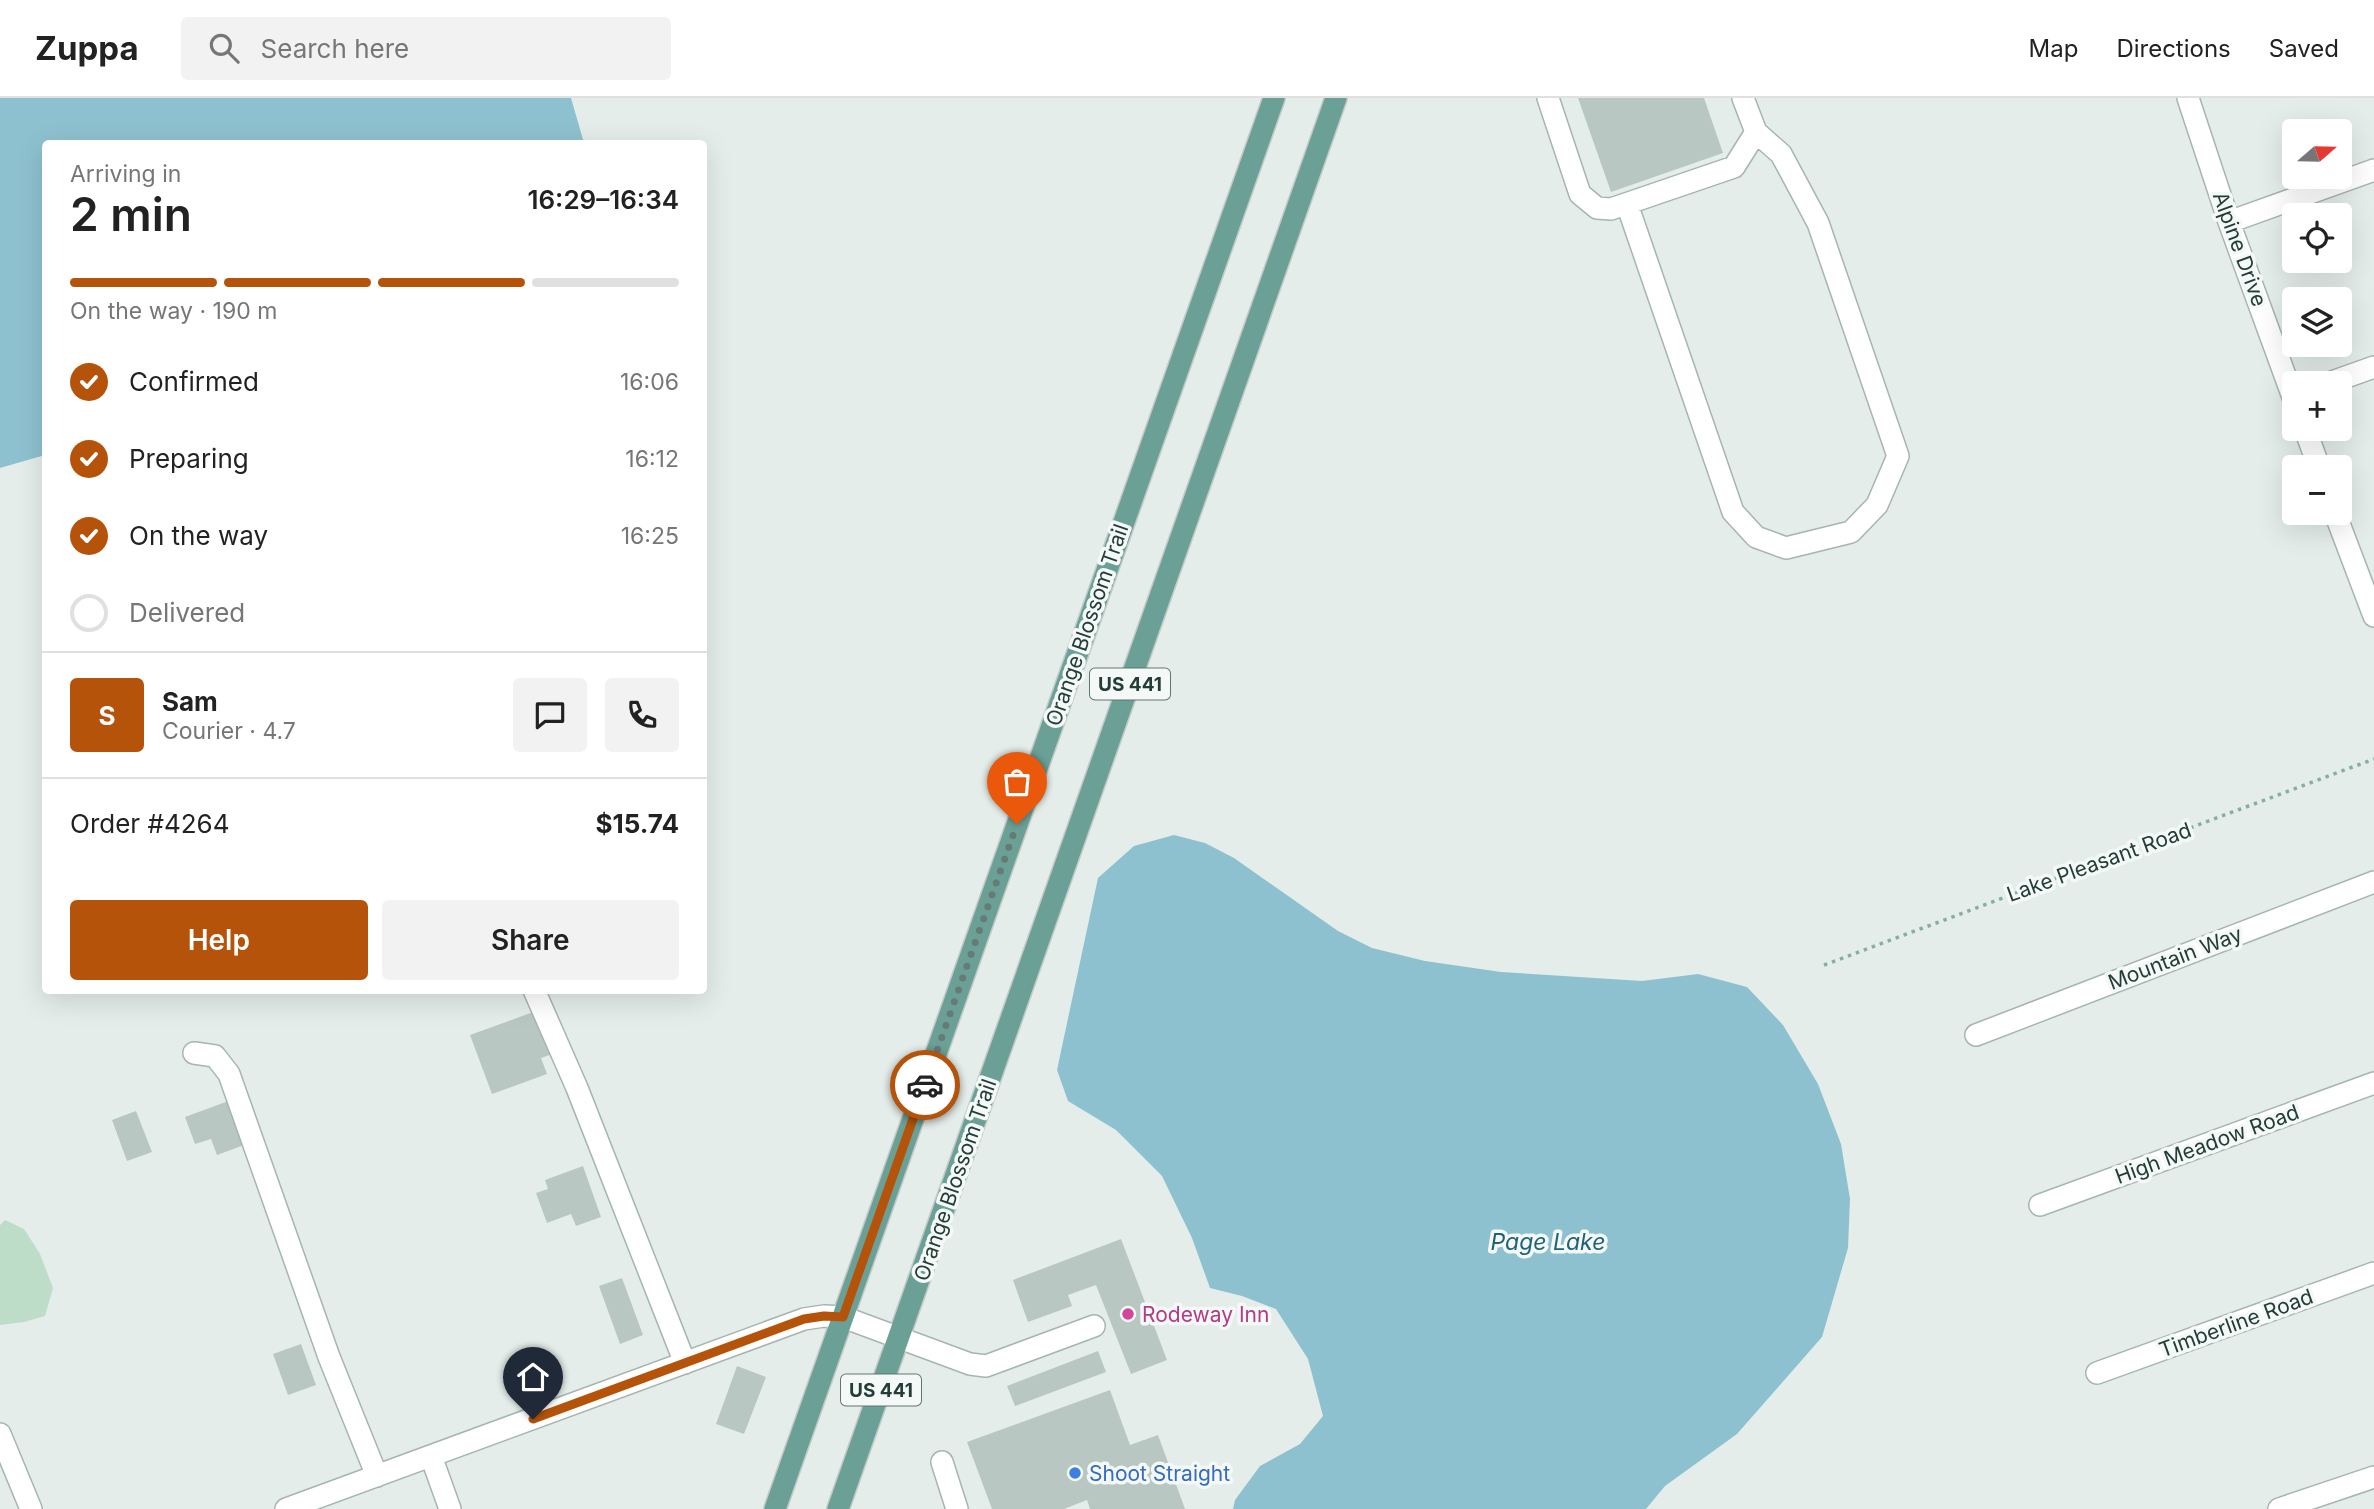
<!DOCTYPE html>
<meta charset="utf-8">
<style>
:root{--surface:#fff;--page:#f2f2f2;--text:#222;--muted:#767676;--line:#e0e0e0;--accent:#b45309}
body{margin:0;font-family:Inter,sans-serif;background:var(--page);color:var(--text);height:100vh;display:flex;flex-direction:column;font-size:26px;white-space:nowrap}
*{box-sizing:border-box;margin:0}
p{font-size:23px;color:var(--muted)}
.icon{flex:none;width:38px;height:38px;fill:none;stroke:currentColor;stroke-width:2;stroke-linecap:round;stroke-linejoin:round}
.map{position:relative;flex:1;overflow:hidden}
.panel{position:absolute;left:42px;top:42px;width:665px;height:854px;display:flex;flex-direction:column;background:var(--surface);border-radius:7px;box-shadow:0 7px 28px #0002}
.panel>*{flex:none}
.needle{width:46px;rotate:70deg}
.buttons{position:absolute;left:2282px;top:21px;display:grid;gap:14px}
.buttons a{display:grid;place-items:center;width:70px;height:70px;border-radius:7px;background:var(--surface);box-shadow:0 7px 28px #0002;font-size:35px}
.pin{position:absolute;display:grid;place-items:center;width:60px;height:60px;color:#fff;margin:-72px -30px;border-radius:50% 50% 50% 0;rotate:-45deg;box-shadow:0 0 7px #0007}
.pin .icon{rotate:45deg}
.courier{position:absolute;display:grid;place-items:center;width:70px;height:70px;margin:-35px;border:5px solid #b45309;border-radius:50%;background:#fff;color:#222;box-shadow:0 2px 9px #0007}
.head em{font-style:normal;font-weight:600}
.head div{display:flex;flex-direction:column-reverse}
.head{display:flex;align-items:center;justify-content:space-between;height:119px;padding:0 28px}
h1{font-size:46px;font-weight:600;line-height:52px}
.bar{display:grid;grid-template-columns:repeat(4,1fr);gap:10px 7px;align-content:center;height:84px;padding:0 28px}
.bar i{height:9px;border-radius:5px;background:var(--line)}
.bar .selected{background:var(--accent)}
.bar p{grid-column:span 4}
.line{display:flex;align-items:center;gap:18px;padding:0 28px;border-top:2px solid var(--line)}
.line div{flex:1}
.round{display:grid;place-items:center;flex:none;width:74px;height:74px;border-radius:7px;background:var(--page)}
ol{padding:0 28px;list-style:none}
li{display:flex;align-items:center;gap:21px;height:77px}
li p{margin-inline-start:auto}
li .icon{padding:7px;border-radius:50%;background:var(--accent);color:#fff;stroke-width:4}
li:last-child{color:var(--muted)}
li i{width:38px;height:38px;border:4px solid var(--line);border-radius:50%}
.action{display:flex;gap:14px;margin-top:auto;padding:14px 28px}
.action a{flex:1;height:80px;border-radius:7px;background:var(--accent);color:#fff;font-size:28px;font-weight:600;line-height:80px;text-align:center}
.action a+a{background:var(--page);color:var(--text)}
header{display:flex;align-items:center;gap:42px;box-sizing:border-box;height:98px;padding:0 35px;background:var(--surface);border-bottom:2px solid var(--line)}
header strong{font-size:33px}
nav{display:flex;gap:38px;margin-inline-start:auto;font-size:24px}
.search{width:490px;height:63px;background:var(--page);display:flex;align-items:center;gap:18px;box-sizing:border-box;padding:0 24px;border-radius:7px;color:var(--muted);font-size:26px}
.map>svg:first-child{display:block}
.green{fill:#beddc8}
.water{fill:#8ec1cf}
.building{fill:#b9c7c2}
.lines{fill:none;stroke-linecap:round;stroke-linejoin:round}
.minor-casing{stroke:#a7b5b0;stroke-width:24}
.major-casing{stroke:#c2c9c7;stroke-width:24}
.path{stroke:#86afa4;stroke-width:3.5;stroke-dasharray:3.5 5;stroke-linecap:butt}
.minor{stroke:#fff;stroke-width:21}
.major{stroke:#6aa096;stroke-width:21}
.done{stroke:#677b76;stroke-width:7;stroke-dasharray:0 12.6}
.route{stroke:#b45309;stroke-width:9}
.hotel-dot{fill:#d1479c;stroke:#f4f9f7;stroke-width:2.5}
.shop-dot{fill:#3f7fe0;stroke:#f4f9f7;stroke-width:2.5}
.labels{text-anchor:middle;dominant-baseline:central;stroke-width:7;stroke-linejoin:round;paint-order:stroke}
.shield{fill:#f4f9f7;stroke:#627571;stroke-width:2}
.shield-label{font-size:19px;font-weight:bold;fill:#243d38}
.street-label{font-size:21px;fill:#243d38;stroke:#f4f9f7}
.hotel-label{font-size:21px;fill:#b23c85;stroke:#f4f9f7;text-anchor:start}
.shop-label{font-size:21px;fill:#366cbe;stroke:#f4f9f7;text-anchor:start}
.water-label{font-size:23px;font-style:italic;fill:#206377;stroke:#f4f9f7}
</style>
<header>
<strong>Zuppa</strong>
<div class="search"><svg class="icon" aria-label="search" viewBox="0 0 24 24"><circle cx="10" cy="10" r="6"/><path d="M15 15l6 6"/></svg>Search here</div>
<nav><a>Map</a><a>Directions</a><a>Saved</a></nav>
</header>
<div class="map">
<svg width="2374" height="1411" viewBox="0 0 2374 1411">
<rect width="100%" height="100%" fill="#e4ede9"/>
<path class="green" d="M5,1122L24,1131L40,1156L53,1190L45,1218L24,1224L0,1227V1127Z"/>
<path class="water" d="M0,0H571L584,45L46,46L45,357L0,370Z
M1174,737L1205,745L1234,760L1338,833L1372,850L1425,863L1501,874L1642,883L1698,876L1747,889L1783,927L1818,986L1841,1046L1850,1101L1848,1150L1822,1239L1737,1336L1665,1388L1646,1411H1233L1235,1402L1260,1368L1300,1346L1323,1318L1308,1261L1276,1211L1242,1198L1210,1190L1192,1140L1162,1078L1116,1032L1068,1003L1057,972L1098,780L1134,748Z"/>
<path class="building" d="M1578,0H1704L1723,55L1611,94Z
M536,913L552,956L541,960L547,976L492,996L470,937Z
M231,1002L247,1046L217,1057L211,1041L195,1046L185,1019Z
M136,1013L152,1054L127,1063L112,1022Z
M583,1068L601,1119L576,1128L571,1116L547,1125L536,1095L548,1091L545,1082Z
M1121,1141L1167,1262L1131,1276L1096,1187L1068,1197L1072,1208L1028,1224L1013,1182Z
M622,1180L643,1237L620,1246L599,1188Z
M301,1246L316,1287L288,1297L273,1256Z
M1098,1253L1106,1274L1015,1308L1007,1288Z
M737,1268L766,1279L744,1336L716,1326Z
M1110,1292L1130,1347L1158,1337L1185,1411H1090L1087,1402L1064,1411H992L967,1344Z"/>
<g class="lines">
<g class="minor-casing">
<path id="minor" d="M1548,0L1580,96L1597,110L1611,111L1734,69L1756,34L1743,0
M2188,0L2229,124L2294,302
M1627,106L1733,414L1756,439L1786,450L1851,434L1877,407L1898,358L1818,125L1781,56L1756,34
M2229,124L2374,72
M2329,285L2374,269
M2305,331L2319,369
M2335,415L2374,518
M534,892L577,990L685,1265
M1976,937L2374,784
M194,955L215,958L229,976L329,1259L377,1378
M2040,1107L2374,985
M2097,1275L2374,1175
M0,1336L31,1411
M431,1358L450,1411
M942,1364L957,1411
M286,1411L804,1221L824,1218L843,1219L970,1266L986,1268L1094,1228
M2279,1411L2374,1379"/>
</g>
<g class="major-casing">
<path id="major" d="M775,1411L1274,0
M838,1411L1336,0"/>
</g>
<path class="path" d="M1824,867L2374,661"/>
<use href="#minor" class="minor"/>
<use href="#major" class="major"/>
</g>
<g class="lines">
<path class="done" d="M925,987L1017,726"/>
<path class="route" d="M533,1321L804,1221L824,1218L843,1219L925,987"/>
</g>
<circle class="hotel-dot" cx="1128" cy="1216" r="7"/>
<circle class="shop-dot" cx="1075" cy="1375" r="7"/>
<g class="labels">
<g class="shield">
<rect x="1090" y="570.5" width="80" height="31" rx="5"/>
<rect x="841" y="1276.5" width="80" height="31" rx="5"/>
</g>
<g class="shield-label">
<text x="1130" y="586">US 441</text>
<text x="881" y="1292">US 441</text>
</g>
<g class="street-label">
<text transform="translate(2240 151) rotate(70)">Alpine Drive</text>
<text transform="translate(1087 527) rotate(-71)">Orange Blossom Trail</text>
<text transform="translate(2099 764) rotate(-20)">Lake Pleasant Road</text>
<text transform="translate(2175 860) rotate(-21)">Mountain Way</text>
<text transform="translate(2207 1046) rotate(-20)">High Meadow Road</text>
<text transform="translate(955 1082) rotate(-71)">Orange Blossom Trail</text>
<text transform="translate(2236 1225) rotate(-20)">Timberline Road</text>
</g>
<g class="hotel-label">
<text x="1142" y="1216">Rodeway Inn</text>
</g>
<g class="shop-label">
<text x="1089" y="1375">Shoot Straight</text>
</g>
<g class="water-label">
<text x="1548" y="1144">Page Lake</text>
</g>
</g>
</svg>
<div class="buttons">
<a><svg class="needle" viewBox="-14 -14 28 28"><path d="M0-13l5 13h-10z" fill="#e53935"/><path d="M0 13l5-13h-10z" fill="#767676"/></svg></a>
<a><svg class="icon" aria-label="locate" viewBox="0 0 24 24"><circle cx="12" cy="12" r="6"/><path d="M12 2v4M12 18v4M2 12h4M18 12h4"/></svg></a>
<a><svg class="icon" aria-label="layers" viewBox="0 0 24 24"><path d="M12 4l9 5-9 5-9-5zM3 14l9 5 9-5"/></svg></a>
<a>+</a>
<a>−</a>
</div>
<div class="pin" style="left:1017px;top:726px;background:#ea580c"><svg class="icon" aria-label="bag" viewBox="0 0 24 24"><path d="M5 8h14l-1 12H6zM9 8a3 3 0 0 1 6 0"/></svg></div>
<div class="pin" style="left:533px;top:1321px;background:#1f2937"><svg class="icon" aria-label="home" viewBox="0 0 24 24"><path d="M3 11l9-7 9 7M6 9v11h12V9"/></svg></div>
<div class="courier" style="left:925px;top:987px"><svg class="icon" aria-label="car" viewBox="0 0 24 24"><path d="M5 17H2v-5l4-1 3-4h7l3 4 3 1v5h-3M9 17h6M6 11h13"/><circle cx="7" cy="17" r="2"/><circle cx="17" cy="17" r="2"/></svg></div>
<section class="panel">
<div class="head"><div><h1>2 min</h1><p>Arriving in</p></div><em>16:29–16:34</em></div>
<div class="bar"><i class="selected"></i><i class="selected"></i><i class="selected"></i><i></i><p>On the way · 190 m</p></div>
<ol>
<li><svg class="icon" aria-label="check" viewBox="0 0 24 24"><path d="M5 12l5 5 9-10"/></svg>Confirmed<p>16:06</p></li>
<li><svg class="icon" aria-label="check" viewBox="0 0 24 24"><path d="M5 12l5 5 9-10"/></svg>Preparing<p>16:12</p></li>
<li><svg class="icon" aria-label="check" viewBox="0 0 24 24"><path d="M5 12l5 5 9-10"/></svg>On the way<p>16:25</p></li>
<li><i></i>Delivered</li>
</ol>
<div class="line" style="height:126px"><b class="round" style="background:var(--accent);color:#fff">S</b><div><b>Sam</b><p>Courier · 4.7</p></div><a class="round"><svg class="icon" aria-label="chat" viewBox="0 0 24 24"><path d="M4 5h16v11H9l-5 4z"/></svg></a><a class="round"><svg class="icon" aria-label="phone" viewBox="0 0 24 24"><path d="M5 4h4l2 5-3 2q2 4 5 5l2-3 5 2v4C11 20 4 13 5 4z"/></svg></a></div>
<div class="line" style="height:91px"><div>Order #4264</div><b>$15.74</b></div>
<div class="action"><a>Help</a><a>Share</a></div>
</section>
</div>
